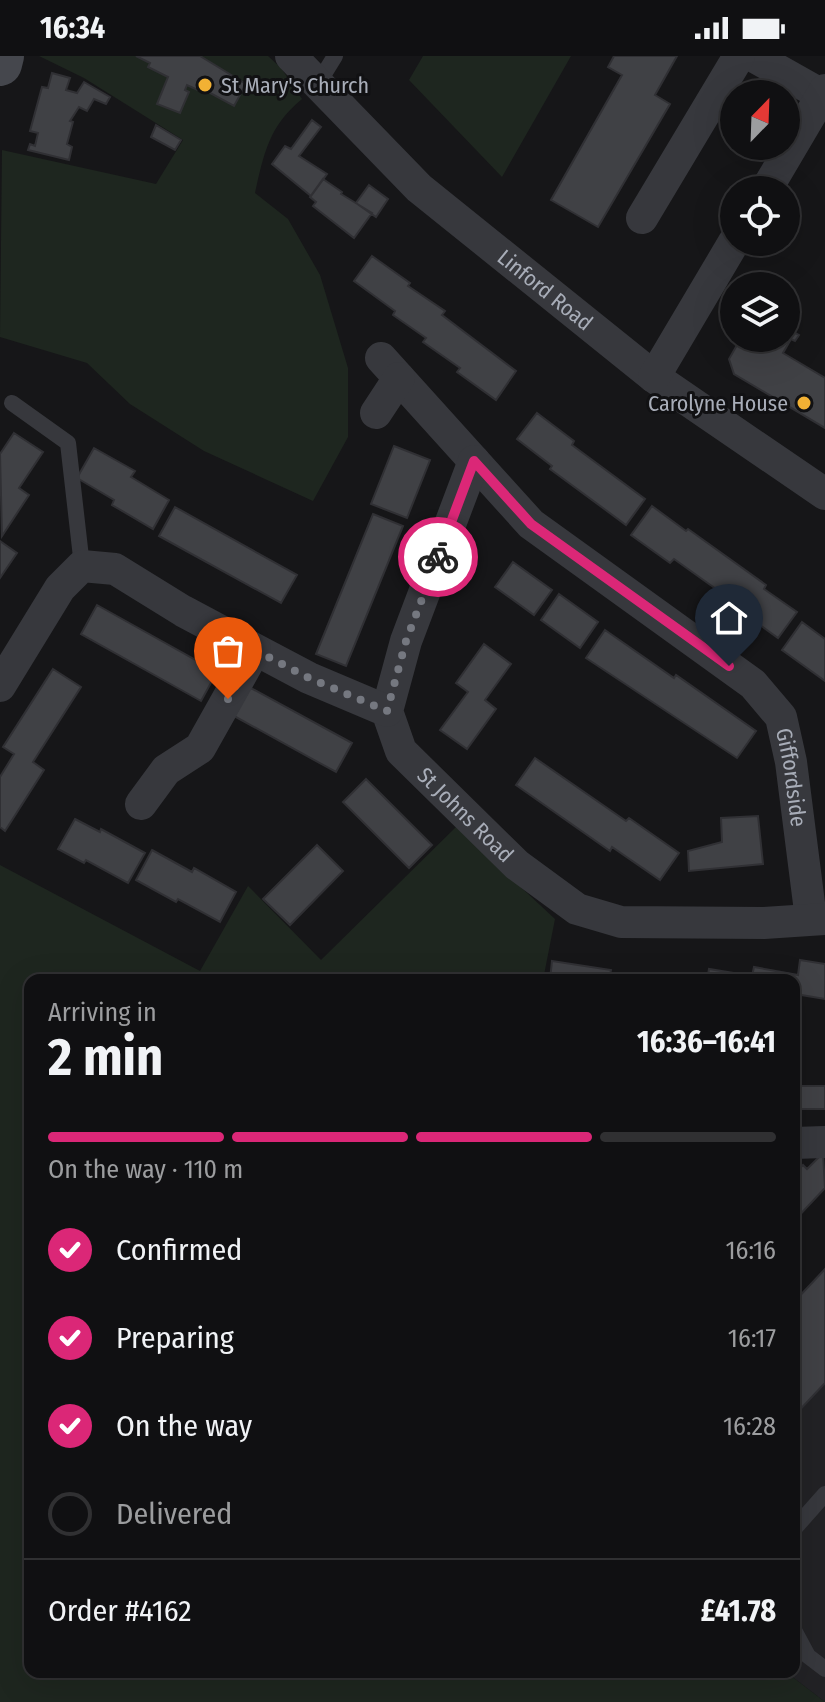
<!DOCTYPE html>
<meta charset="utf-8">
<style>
:root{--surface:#101012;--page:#1e1e20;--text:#f1f3f6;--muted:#9c9d9f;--line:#303032;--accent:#db2777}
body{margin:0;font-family:"Fira Sans Condensed",sans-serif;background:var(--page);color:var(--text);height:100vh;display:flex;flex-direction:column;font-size:30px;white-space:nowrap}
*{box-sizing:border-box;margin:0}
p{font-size:26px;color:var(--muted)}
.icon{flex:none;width:44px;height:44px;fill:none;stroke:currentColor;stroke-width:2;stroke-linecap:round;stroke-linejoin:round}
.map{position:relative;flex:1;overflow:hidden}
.panel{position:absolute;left:24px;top:918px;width:776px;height:704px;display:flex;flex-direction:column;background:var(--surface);border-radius:16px;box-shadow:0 8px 32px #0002,0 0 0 2px var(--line)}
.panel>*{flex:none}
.needle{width:52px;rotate:23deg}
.tools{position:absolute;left:720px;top:24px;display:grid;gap:16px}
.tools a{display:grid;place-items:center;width:80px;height:80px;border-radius:50%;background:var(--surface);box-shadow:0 8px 32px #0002,0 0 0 2px var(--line);font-size:40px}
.pin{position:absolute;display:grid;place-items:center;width:68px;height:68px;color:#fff;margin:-82px -34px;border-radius:50% 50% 50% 0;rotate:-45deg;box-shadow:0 0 8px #0007}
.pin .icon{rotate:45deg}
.courier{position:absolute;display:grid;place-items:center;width:80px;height:80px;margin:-40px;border:6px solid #db2777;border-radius:50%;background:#fff;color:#222;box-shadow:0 2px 10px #0007}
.headline em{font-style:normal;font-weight:700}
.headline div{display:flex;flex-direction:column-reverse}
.headline{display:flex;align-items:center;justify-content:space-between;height:136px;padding:0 24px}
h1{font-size:52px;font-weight:700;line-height:60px}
.bar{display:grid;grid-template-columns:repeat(4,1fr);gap:12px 8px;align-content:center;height:96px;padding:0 24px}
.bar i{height:10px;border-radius:6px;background:var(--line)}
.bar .selected{background:var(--accent)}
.bar p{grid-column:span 4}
.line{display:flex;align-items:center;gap:20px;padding:0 24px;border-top:2px solid var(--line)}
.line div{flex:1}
ol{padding:0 24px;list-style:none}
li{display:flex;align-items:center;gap:24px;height:88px}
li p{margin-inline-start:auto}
li .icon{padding:8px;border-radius:50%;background:var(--accent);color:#fff;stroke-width:4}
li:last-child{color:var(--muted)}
li i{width:44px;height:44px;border:4px solid var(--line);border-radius:50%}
.status{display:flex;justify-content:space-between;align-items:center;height:56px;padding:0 40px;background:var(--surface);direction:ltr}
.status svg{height:22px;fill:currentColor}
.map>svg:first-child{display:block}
.built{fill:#222225}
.green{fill:#1e261f}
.building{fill:#404145;stroke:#303034;stroke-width:2}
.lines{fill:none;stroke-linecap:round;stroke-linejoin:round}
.lane{stroke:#37383d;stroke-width:16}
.street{stroke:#37383d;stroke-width:32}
.secondary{stroke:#45474d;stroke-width:44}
.done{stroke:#757880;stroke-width:8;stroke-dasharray:0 14.4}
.route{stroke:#db2777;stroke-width:10}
.poi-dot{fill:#f2b134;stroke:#111113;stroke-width:3}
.labels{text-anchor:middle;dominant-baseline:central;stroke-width:6;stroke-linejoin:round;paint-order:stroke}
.poi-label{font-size:22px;fill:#a8adb8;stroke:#111113;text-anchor:start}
.street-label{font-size:22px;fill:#a8adb8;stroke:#111113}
</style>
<div class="status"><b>16:34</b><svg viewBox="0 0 49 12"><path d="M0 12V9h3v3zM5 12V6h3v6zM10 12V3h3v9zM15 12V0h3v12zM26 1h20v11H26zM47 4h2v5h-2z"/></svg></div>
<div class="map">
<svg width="825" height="1646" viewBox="0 0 825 1646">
<rect width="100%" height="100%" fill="#161618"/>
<path class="built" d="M825,1213V1646L786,1616H794V1246Z"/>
<path class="green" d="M39,0H268L281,12L302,43C269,70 264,97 255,137L288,163L320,219L348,312V381L313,445L204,395L130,348L87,307L0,281L2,94L156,128L183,84L84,22Z
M423,0H571L502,121L409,24Z
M456,771L555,863L543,924H30V1616H786L825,1646H0V809L200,915L248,830L321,904Z"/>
<path class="building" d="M136,0H200L246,28L234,50L201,32L200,35L187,29L185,34L189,36L180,57L157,48L168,21L148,11L150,7Z
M614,0H677L655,39L670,48L598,171L551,144L622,19L608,11Z
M52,17L70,22L66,34L77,37L84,26L110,41L106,48L94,43L87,55L79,51L70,65L73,66L67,88L72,91L69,104L28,94L30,88L35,90L38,77L30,75L42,31L48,32Z
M312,64L321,71L299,100L327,118L311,140L272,108L285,90L291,93Z
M156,69L181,84L175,94L151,81Z
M323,123L342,136L341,138L372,157L354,182L313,150L316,146L310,141Z
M369,129L388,143L376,161L356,147Z
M372,200L410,227L408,230L445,255L442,259L516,315L496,344L457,316L460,312L423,286L426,282L393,259L395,255L354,225Z
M786,272L799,279L795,285L791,283L783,297L825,322V372L734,318L729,303L741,282H786Z
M537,357L574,385L572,389L645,443L626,469L550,413L552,410L517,383Z
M14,377L43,396L19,432L29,439L2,480L0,398Z
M394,390L430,404L407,462L371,448Z
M94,392L135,415L131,421L169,444L153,473L112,449L114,444L77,422Z
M652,450L686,475L688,473L766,529L764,533L797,556L778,582L742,556L744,553L674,503L670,507L631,479Z
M175,451L297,519L281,547L159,480Z
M373,458L403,470L346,610L316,598Z
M0,485L17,497L0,522Z
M513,506L552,534L534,559L495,531Z
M559,538L598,566L580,592L541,564Z
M97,549L217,616L201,645L81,578Z
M802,566L825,583V625L782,594Z
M605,574L674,622L676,619L756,675L737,702L586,602Z
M484,588L511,608L485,644L496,653L467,693L440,674L468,636L456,627Z
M53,613L81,631L33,706L44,714L5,775L0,771V721L14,698L3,691Z
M249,631L352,687L336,716L234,660Z
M535,702L626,765L629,762L679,797L660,824L612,791L610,795L516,729Z
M366,723L432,789L409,812L343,746Z
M758,760L763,808L689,815L688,795L722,786L721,762Z
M75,763L100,776L101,773L145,797L128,827L86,804L84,807L58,793Z
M317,789L343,815L290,869L263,843Z
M152,794L192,816L194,812L236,836L220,866L178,843L176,846L136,824Z
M800,904L825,908V943L801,939L798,952L794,951V924H707L709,913L752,920L754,911L798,919Z
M552,905L611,914L610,918L646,924H550Z
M794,1030H825V1053H794Z
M823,1097L825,1132L794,1165V1118L803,1109L807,1113Z
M825,1213V1327L794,1360V1246Z"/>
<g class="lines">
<path class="lane" d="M319,26L335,0
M12,347L68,387L82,510
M794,1473L825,1438
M794,1574L808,1600L825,1613"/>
<g class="street">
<path id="s1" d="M291,0L419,132L654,321L825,438"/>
<path d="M753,0L822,39"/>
<path d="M766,134L825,34"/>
<path d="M642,162L739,0"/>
<path id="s2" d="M381,302L531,468L753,628L781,661L791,706L811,863"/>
<path d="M654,321L734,186"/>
<path d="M376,357L399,322"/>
<path id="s3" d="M474,405L406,585L387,655L401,695L517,809L577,853L621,866L764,867L825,863"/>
<path d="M0,630L60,532L82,510L115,513L183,555L309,622L387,655"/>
<path d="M141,748L166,714L200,692L255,594"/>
<path d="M794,1087L825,1086"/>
</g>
<path class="secondary" d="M0,8L2,0"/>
</g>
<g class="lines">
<path class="done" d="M228,643L255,594L309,622L387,655L406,585L438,501"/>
<path class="route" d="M438,501L474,405L531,468L729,610"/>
</g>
<g class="poi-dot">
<circle cx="205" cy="29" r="8"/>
<circle cx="804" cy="347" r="8"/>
</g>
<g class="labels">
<g class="poi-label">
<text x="221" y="29">St Mary's Church</text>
<text x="788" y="347" text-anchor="end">Carolyne House</text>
</g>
<g class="street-label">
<text stroke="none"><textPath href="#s1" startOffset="346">Linford Road</textPath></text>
<text stroke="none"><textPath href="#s2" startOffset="602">Giffordside</textPath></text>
<text stroke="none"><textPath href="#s3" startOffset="398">St Johns Road</textPath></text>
</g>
</g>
</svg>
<div class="tools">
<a><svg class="needle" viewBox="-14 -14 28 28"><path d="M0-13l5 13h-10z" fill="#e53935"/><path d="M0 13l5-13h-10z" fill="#9c9d9f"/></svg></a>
<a><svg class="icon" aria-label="locate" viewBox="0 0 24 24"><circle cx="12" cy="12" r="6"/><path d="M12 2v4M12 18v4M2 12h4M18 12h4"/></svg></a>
<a><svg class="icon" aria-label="layers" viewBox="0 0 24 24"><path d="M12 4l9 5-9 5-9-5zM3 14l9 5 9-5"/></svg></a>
</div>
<div class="pin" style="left:228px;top:643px;background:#ea580c"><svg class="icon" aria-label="bag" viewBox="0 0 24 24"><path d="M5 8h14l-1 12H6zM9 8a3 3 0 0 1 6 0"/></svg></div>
<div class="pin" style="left:729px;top:610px;background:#1f2937"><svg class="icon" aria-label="home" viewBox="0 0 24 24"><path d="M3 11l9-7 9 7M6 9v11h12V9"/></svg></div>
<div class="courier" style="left:438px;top:501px"><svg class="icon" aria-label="bike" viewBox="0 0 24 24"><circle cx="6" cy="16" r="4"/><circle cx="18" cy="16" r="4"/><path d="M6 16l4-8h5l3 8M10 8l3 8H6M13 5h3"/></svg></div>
<section class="panel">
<div class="headline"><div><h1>2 min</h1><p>Arriving in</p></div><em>16:36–16:41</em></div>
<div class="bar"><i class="selected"></i><i class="selected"></i><i class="selected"></i><i></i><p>On the way · 110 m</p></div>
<ol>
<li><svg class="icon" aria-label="check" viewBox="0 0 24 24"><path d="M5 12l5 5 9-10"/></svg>Confirmed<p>16:16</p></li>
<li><svg class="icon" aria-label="check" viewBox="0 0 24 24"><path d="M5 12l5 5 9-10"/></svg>Preparing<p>16:17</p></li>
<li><svg class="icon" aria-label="check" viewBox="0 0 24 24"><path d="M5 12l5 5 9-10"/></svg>On the way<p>16:28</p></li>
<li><i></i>Delivered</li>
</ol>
<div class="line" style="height:104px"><div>Order #4162</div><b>£41.78</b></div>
</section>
</div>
